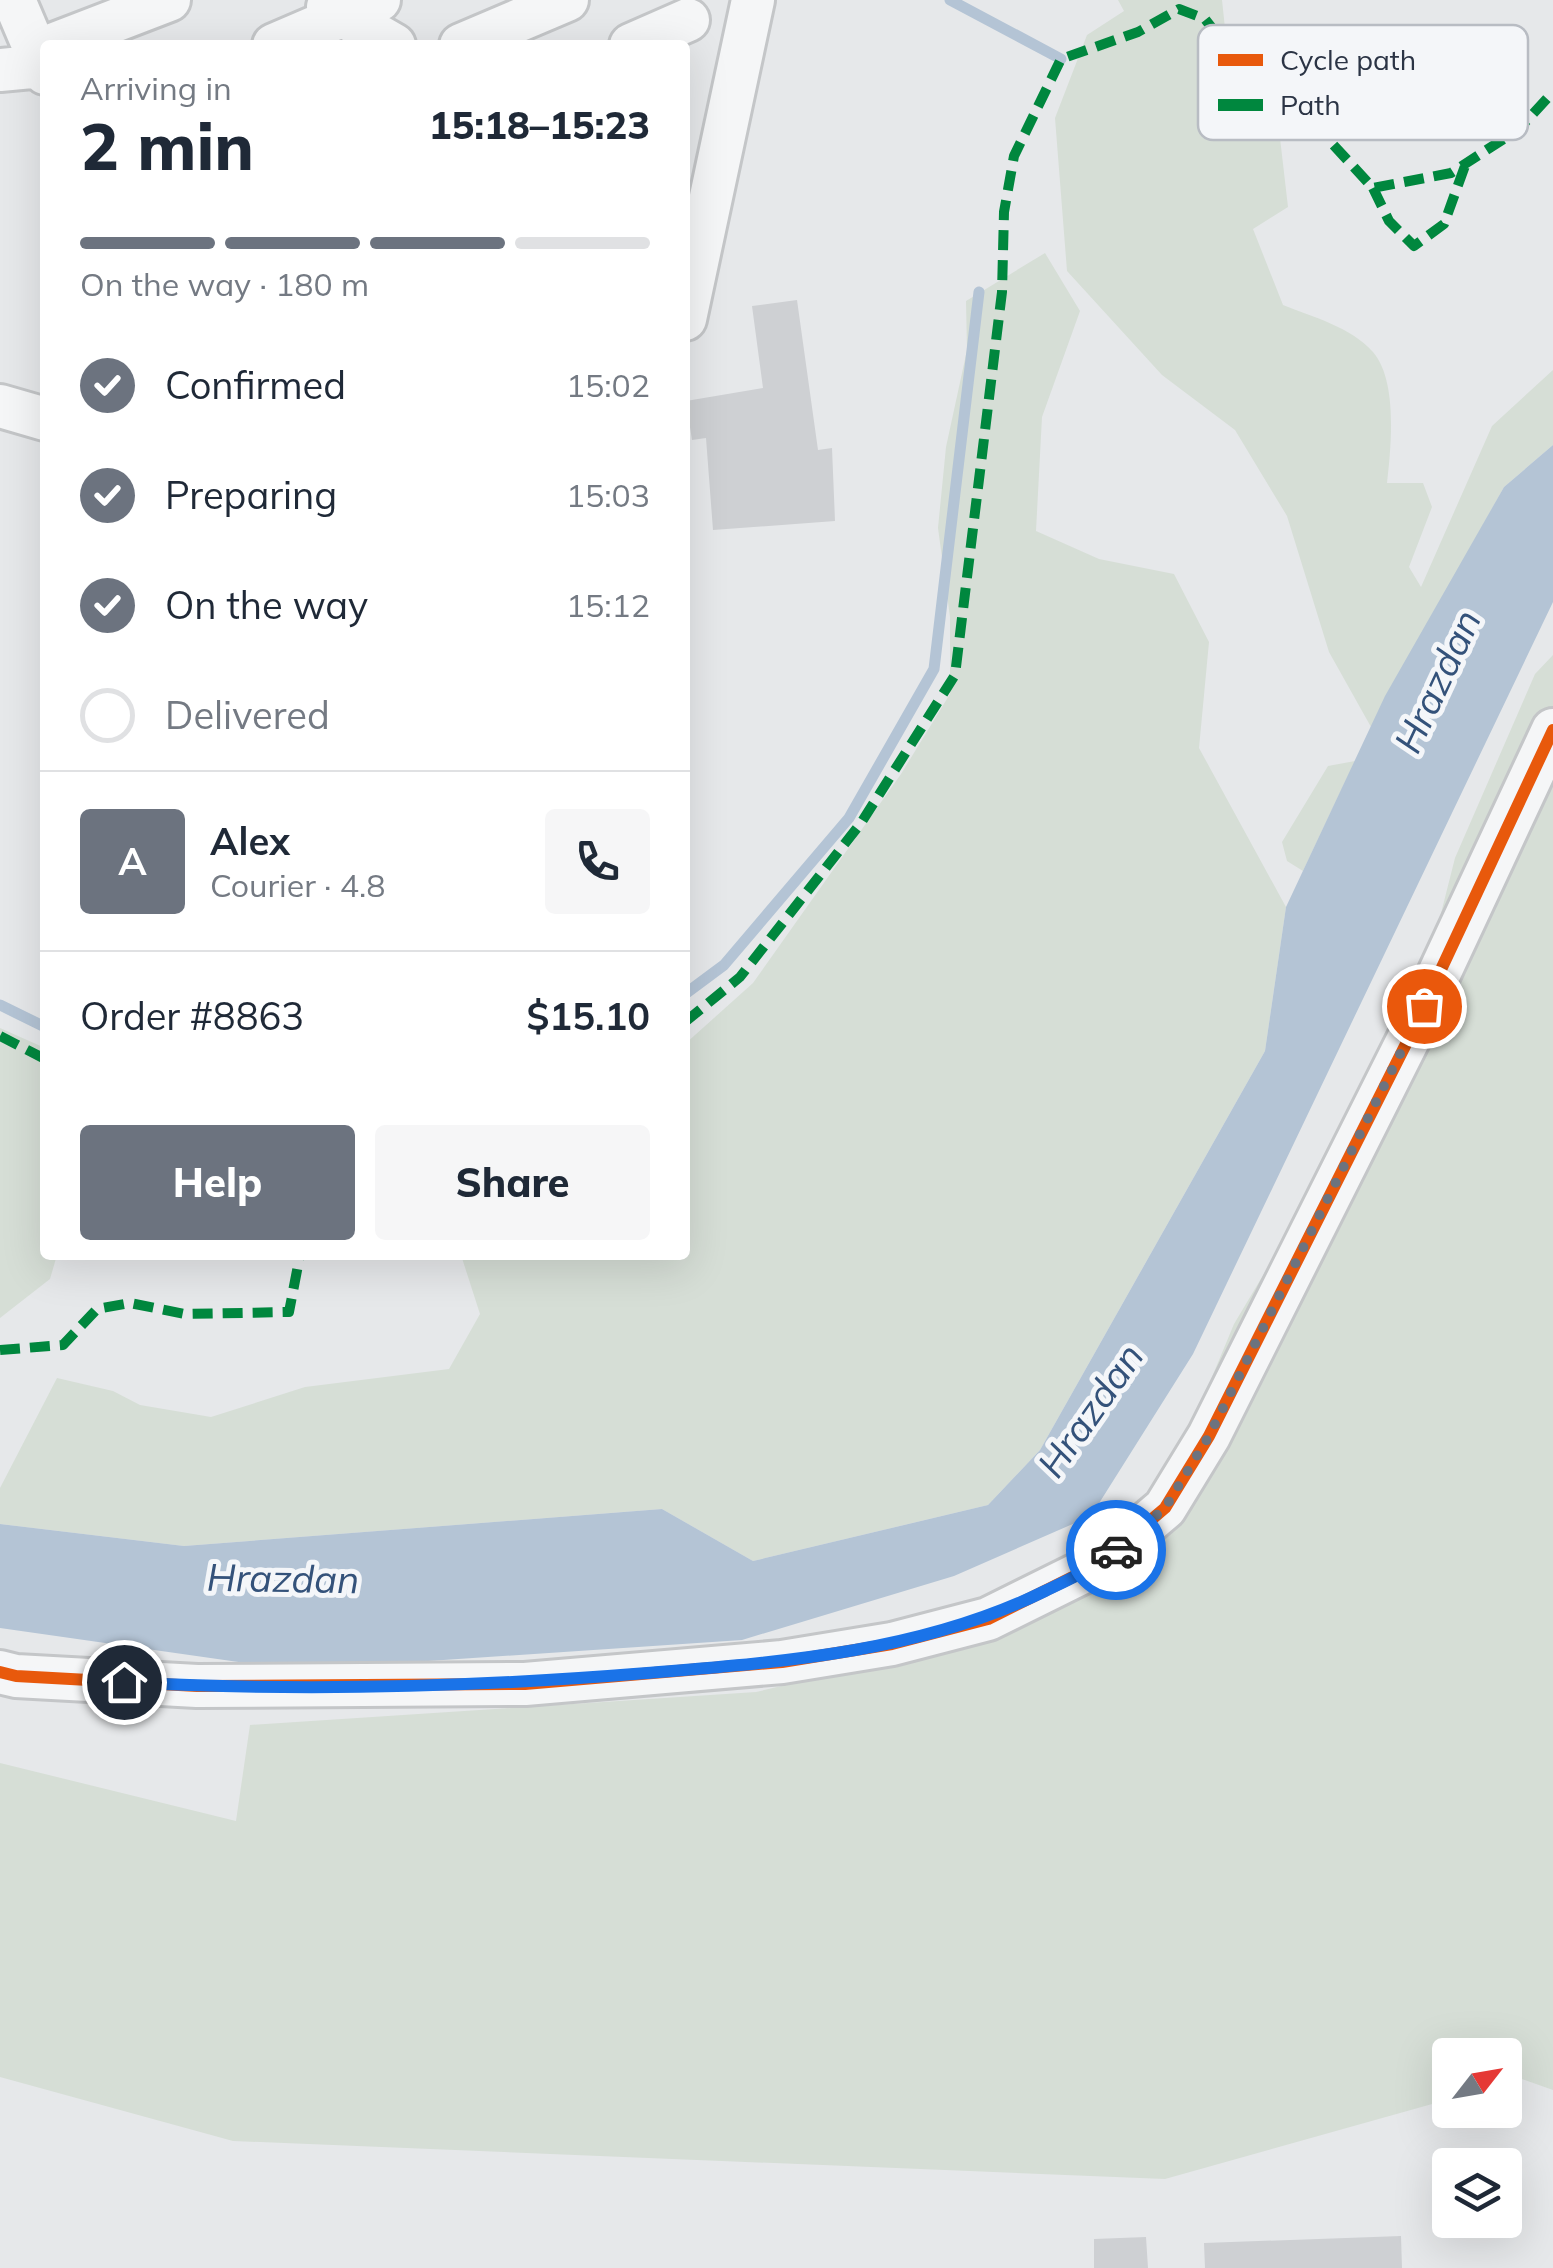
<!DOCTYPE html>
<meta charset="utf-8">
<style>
:root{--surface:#fff;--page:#f6f6f7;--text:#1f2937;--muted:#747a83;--line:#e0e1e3;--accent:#6c737f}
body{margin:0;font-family:Mulish,sans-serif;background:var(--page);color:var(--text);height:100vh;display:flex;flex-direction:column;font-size:38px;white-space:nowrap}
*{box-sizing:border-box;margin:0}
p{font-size:32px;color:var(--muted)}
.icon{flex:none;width:55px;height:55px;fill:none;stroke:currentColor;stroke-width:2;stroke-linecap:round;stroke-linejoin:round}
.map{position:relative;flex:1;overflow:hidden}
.panel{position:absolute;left:40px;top:40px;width:650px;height:1220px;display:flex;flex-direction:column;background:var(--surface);border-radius:10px;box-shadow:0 10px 40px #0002}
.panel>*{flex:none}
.needle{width:65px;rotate:59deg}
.buttons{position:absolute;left:1432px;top:2038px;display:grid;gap:20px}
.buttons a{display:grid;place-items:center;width:90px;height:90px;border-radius:10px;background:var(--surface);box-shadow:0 10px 40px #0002;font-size:50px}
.pin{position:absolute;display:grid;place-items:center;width:85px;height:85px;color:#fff;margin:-42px;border:5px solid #fff;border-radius:50%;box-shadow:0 2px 10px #0007}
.courier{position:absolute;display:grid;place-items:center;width:100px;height:100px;margin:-50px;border:8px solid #1a73e8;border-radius:50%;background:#fff;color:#222;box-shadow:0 2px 12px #0007}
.head em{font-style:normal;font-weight:800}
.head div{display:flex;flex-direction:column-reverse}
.head{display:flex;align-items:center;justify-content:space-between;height:170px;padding:0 40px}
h1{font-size:65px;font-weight:800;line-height:75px}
.bar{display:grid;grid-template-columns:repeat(4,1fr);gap:15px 10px;align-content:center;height:120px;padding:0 40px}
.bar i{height:12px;border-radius:8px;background:var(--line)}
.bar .current{background:var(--accent)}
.bar p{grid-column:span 4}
.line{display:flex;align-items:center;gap:25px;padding:0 40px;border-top:2px solid var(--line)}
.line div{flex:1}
.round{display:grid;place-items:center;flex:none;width:105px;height:105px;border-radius:10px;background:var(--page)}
ol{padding:0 40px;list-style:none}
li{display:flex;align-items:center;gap:30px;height:110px}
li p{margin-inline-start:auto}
li .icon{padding:10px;border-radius:50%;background:var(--accent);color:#fff;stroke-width:4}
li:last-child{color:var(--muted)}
li i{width:55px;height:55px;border:5px solid var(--line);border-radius:50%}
.button{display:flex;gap:20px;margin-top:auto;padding:20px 40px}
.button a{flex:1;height:115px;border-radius:10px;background:var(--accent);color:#fff;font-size:40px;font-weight:800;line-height:115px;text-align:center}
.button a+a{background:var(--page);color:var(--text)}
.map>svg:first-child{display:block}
.green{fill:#d6ded6}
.water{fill:#b4c4d5}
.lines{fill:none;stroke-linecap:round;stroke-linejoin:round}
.stream{stroke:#b4c4d5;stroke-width:11}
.building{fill:#ced0d3}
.minor-casing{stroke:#c4c6c8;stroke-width:48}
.minor{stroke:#f5f6f7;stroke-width:42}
.quiet{stroke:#00873e;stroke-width:10;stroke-dasharray:20 10;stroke-linecap:butt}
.cycleway-casing{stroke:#f4f6f9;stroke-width:19}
.cycleway{stroke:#e8590c;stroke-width:12}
.done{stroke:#6c737f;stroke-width:10;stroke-dasharray:0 18}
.route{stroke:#1a73e8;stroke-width:12}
.labels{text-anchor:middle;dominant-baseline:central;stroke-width:10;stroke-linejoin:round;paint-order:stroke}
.water-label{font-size:38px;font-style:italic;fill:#34527a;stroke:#f4f6f9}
.key{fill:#f4f6f9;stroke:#b8bcc3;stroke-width:2.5}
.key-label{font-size:28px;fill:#2b3445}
</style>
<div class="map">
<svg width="1553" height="2268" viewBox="0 0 1553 2268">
<rect width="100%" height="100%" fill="#e6e8ea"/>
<path class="green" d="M1118,0H1222L1229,66L1285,123L1280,138L1288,207L1253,229L1283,305C1313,317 1351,327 1373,352C1398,381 1391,448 1387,483H1423L1432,507L1409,567L1421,587L1492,426L1553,370V445L1504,487L1371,727L1329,652L1287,516L1235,430L1162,375L1067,271L1055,118L1087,35L1124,11Z
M1045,253L1080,311L1042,417L1036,531L1099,559L1174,574L1209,642L1199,748L1286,907L1265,1051L1040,1450L988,1505L753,1561L662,1509L184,1546L0,1524V1488L57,1378L113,1391L140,1405L211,1417L305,1387L449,1369L480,1314L461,1255H685V1044L753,983L901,774L950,694V617L938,528L946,447L967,350L966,301Z
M1553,655V2090L1522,2079L1505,2084V2055H1450V2099L1165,2179L233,2141L0,2077V1763L236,1821L250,1725L756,1692L1012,1632L1105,1551L1178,1459L1234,1324L1413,1024L1455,858L1535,674Z
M1355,761L1303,871L1287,861L1282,842L1328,766Z
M0,1028L45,1048V1255H57L50,1279L0,1318Z"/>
<path class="water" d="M1553,445V602L1193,1354L1091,1516L954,1576L742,1640L295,1670L0,1628V1524L184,1546L662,1509L753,1561L988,1505L1040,1450L1265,1051L1286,907L1385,696L1504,487Z"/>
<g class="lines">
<path class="stream" d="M950,0L1061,59
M685,994L724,965L849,818L934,669L979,292
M0,1005L45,1027"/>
</g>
<path class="building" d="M797,300L818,450L832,448L835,521L713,530L706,438L692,440L686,401L763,388L752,306Z
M1401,2236L1402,2268H1205L1204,2243Z
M1146,2237L1148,2268H1094V2239Z"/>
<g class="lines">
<g class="minor-casing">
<path id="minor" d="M14,0L45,73
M328,7L394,45
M52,45L169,0
M274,45L379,0
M461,45L567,0
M631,45L688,20
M0,70L42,66
M685,319L753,0
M0,406L45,419
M0,1672L16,1676L197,1686L525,1684L782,1662L892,1644L988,1619L1099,1564L1165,1508L1209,1436L1409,1038L1553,730"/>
</g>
<use href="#minor" class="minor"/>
<path class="quiet" d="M1373,188L1389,221L1414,246L1444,224L1466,163
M685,1022L740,977L861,823L955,675L1002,292L1004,212L1014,156L1061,59L1138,32L1179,9L1205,19L1226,46L1295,103L1373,188L1451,173L1519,129L1553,92
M0,1036L45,1059
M0,1350L63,1345L97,1309L130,1303L185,1314L289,1312L300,1255"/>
<g class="cycleway-casing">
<path id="cycleway" d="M0,1672L16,1676L197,1686L525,1684L782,1662L892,1644L988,1619L1099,1564L1165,1508L1209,1436L1409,1038L1553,730"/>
</g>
<use href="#cycleway" class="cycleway"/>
</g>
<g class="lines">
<path class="done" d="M1116,1550L1165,1508L1209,1436L1424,1006"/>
<path class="route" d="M124,1682C298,1692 474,1687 647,1673C783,1662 921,1652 1045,1591C1070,1579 1095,1568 1116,1550"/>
</g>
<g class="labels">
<g class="water-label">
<text transform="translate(1437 681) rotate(-65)">Hrazdan</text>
<text transform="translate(1090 1410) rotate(-55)">Hrazdan</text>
<text transform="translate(283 1578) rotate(1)">Hrazdan</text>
</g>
</g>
<rect x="1198" y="25" width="330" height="115" rx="15" class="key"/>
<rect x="1218" y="54" width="45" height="12" fill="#e8590c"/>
<rect x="1218" y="99" width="45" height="12" fill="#00873e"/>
<g class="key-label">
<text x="1280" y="70">Cycle path</text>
<text x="1280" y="115">Path</text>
</g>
</svg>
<div class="buttons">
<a><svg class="needle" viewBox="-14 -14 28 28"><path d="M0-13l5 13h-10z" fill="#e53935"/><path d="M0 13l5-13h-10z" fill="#747a83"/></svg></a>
<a><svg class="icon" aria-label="layers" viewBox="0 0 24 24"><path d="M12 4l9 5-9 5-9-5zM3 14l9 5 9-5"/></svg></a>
</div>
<div class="pin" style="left:1424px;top:1006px;background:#ea580c"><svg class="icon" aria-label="bag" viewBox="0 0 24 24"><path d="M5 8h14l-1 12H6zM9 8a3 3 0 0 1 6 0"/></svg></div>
<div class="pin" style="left:124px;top:1682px;background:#1f2937"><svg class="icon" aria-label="home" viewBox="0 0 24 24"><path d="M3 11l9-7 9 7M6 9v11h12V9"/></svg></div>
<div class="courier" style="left:1116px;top:1550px"><svg class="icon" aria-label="car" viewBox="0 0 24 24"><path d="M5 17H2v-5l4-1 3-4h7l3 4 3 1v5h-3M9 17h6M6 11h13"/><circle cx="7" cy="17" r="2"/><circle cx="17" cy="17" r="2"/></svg></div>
<section class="panel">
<div class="head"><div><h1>2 min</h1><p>Arriving in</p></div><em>15:18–15:23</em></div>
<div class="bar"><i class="current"></i><i class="current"></i><i class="current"></i><i></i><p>On the way · 180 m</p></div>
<ol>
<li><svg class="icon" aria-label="check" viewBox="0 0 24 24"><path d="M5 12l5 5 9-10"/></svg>Confirmed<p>15:02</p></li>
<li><svg class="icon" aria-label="check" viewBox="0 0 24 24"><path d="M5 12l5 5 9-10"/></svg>Preparing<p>15:03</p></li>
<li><svg class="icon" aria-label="check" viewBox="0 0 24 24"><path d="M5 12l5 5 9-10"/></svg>On the way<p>15:12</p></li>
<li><i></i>Delivered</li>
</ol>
<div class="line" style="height:180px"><b class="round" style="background:var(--accent);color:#fff">A</b><div><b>Alex</b><p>Courier · 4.8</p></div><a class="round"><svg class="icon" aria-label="phone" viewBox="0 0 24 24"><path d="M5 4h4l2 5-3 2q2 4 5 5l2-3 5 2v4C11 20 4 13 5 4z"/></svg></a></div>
<div class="line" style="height:130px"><div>Order #8863</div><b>$15.10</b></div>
<div class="button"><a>Help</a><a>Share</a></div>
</section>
</div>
